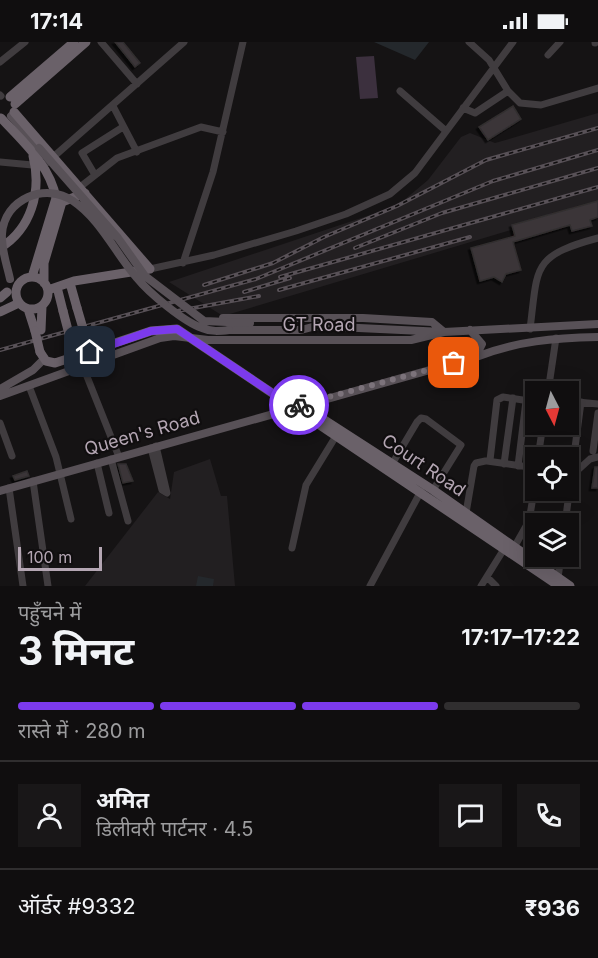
<!DOCTYPE html>
<html lang="hi">
<meta charset="utf-8">
<style>
:root{--surface:#100e0f;--page:#191718;--text:#f1f3f6;--muted:#9c9c9e;--line:#302e2f;--accent:#7c3aed}
body{margin:0;font-family:Inter,"Noto Sans Devanagari",sans-serif;background:var(--page);color:var(--text);height:100vh;display:flex;flex-direction:column;font-size:22px;white-space:nowrap}
*{box-sizing:border-box;margin:0}
p{font-size:20px;color:var(--muted)}
.icon{flex:none;width:33px;height:33px;fill:none;stroke:currentColor;stroke-width:2;stroke-linecap:round;stroke-linejoin:round}
.map{position:relative;height:544px;overflow:hidden}
.side{display:flex;flex-direction:column;background:var(--surface);flex:1}
.side>*{flex:none}
.needle{width:39px;rotate:174deg}
.buttons{position:absolute;left:525px;top:339px;display:grid;gap:12px}
.buttons a{display:grid;place-items:center;width:54px;height:54px;border-radius:0px;background:var(--surface);box-shadow:0 6px 24px #0002,0 0 0 2px var(--line);font-size:30px}
.scale{position:absolute;left:18px;bottom:15px;width:84px;box-sizing:border-box;padding-left:6px;border:3px solid #b4a6b3;border-top:0;font-size:16px;line-height:21px;white-space:nowrap;color:#b4a6b3;-webkit-text-stroke:4px #100e0f;paint-order:stroke}
.pin{position:absolute;display:grid;place-items:center;width:51px;height:51px;color:#fff;margin:-26px;border-radius:12px;box-shadow:0 3px 9px #0006}
.courier{position:absolute;display:grid;place-items:center;width:60px;height:60px;margin:-30px;border:4px solid #7c3aed;border-radius:50%;background:#fff;color:#222;box-shadow:0 2px 8px #0007}
.headline em{font-style:normal;font-weight:700}
.headline div{display:flex;flex-direction:column-reverse}
.headline{display:flex;align-items:center;justify-content:space-between;height:102px;padding:0 18px}
h1{font-size:39px;font-weight:700;line-height:45px}
.bar{display:grid;grid-template-columns:repeat(4,1fr);gap:9px 6px;align-content:center;height:72px;padding:0 18px}
.bar i{height:8px;border-radius:4px;background:var(--line)}
.bar .active{background:var(--accent)}
.bar p{grid-column:span 4}
.line{display:flex;align-items:center;gap:15px;padding:0 18px;border-top:2px solid var(--line)}
.line div{flex:1}
.round{display:grid;place-items:center;flex:none;width:63px;height:63px;border-radius:0px;background:var(--page)}
.status{display:flex;justify-content:space-between;align-items:center;height:42px;padding:0 30px;background:var(--surface);direction:ltr}
.status svg{height:16px;fill:currentColor}
.map>svg:first-child{display:block}
.built{fill:#221f21}
.green{fill:#24282c}
.water{fill:#3c303e}
.building{fill:#3a3539;stroke:#312e2f;stroke-width:1.5;filter:url(#shadow)}
.lines{fill:none;stroke-linecap:round;stroke-linejoin:round}
.minor{stroke:#403c3f;stroke-width:7}
.major{stroke:#585157;stroke-width:8}
.highway{stroke:#6a6169;stroke-width:9}
.rail-casing{stroke:#585157;stroke-width:4}
.rail{stroke:#100e0f;stroke-width:1.5;stroke-dasharray:4.5;stroke-linecap:butt}
.major-bridge{stroke:#585157;stroke-width:8}
.highway-bridge{stroke:#6a6169;stroke-width:9}
.done{stroke:#7c737b;stroke-width:6;stroke-dasharray:0 10.8}
.route{stroke:#7c3aed;stroke-width:8}
.labels{text-anchor:middle;dominant-baseline:central;stroke-width:4.5;stroke-linejoin:round;paint-order:stroke}
.street-label{font-size:18px;fill:#b4a6b3;stroke:#100e0f}
</style>
<div class="status"><b>17:14</b><svg viewBox="0 0 49 12"><path d="M0 12V9h3v3zM5 12V6h3v6zM10 12V3h3v9zM15 12V0h3v12zM26 1h20v11H26zM47 4h2v5h-2z"/></svg></div>
<div class="map">
<svg width="598" height="544" viewBox="0 0 598 544">
<defs>
<filter id="shadow"><feDropShadow dx="-2.5" dy="2.5" stdDeviation="0" flood-color="#0009"/></filter>
</defs>
<rect width="100%" height="100%" fill="#151314"/>
<path class="built" d="M598,71V162L223,274L169,240L397,164L428,138L461,95L470,91L495,101Z
M210,417L221,454H227L235,544H85L158,450L170,457L174,430Z"/>
<path class="green" d="M374,0H429L415,18Z
M198,534L214,537L213,544H196Z"/>
<path class="water" d="M374,14L378,56L360,57L356,15Z"/>
<path class="building" d="M115,0H123L140,21L135,25Z
M513,64L521,77L488,98L479,85Z
M598,159V175L590,178L592,184L572,189L570,183L513,200L521,228L506,232L502,240L494,235L480,239L471,206L515,194L512,183Z
M118,422H126L133,439L123,441Z
M595,425H598V446H592Z
M27,429L29,434L15,438L13,434Z"/>
<g class="lines">
<path class="minor" d="M101,0L137,42
M469,0L489,18L508,49L520,61L541,63L598,46
M595,0V1
M548,13L560,0
M0,20L25,0
M400,49L446,89
M0,53L1,54
M113,64L137,110
M463,66L475,71L508,49
M0,120L43,124L184,0
M95,133L82,111L123,85
M80,145L117,116L201,85L223,90
M183,221L213,130L243,0
M150,227L214,213L296,189L346,172L390,152L415,131L513,0
M530,287C538,225 531,214 598,196
M86,332L119,415
M29,344L56,415L71,477
M548,350L556,296
M568,359L598,362
M0,381L12,414
M151,406L162,448L167,451L156,404
M593,409L598,371
M538,416L543,382
M111,417L128,479
M487,419L536,426
M97,421L109,471
M392,422L417,380L421,376L426,377L461,403L433,448
M504,422L513,356
M518,424L526,359
M568,426L579,427L590,417L598,415
M33,439L48,544
M9,446L23,544
M466,471L474,424L476,421L490,418L497,358L503,355L536,360
M565,482L581,360
M292,506L306,443L336,394
M512,509L529,479L536,437
M487,535L496,544
M558,536L561,514
M370,544L421,449
M481,544L504,507"/>
<path class="major" d="M11,74L39,106
M223,276H363L432,280L444,290
M229,288H301L316,284L444,290L598,282
M470,288L482,302L476,314
M0,347L33,328L44,317
M0,354L160,296L174,294L208,298H411L444,290
M0,449L476,315C516,299 555,296 598,295"/>
<path class="highway" d="M10,55L74,0
M15,62L86,0
M14,70L150,227L74,239L48,248
M1,76C23,100 50,123 56,156L32,235
M0,206C31,187 42,150 33,114
M16 251a16 16 0 1 1 32 0a16 16 0 1 1-32 0Z
M44,241V221L62,160L85,151
M70,241L77,266
M57,245L63,269
M0,256L7,250
M28,267L35,289
M0,270L19,261
M41,288L42,264
M40,310L46,319L55,321L151,289L177,287L559,544
M278,348L433,448L570,544"/>
<g class="rail-casing">
<path id="rail" d="M355,206L442,171L598,126
M280,235L598,145
M204,243L273,221L324,195L397,164L486,118L598,86
M279,248L470,195
M244,250L290,236
M172,270L259,254
M0,308L256,237L493,139L598,108"/>
</g>
<use href="#rail" class="rail"/>
<path class="major-bridge" d="M39,106L118,196L145,234L204,279L250,281
M10,237C7,223 1,207 2,192C4,157 45,140 73,159C101,178 115,211 137,236C149,251 184,280 202,286C211,290 220,289 229,288"/>
<path class="highway-bridge" d="M77,266L90,310
M63,269L75,315
M35,289L40,310"/>
</g>
<g class="lines">
<path class="done" d="M299,363L454,321"/>
<path class="route" d="M90,310L151,289L177,287L293,365L299,363"/>
</g>
<g class="labels">
<g class="street-label">
<text x="319" y="282">GT Road</text>
<text transform="translate(142 391) rotate(-16)">Queen's Road</text>
<text transform="translate(424 423) rotate(34)">Court Road</text>
</g>
</g>
</svg>
<div class="buttons">
<a><svg class="needle" viewBox="-14 -14 28 28"><path d="M0-13l5 13h-10z" fill="#e53935"/><path d="M0 13l5-13h-10z" fill="#9c9c9e"/></svg></a>
<a><svg class="icon" aria-label="locate" viewBox="0 0 24 24"><circle cx="12" cy="12" r="6"/><path d="M12 2v4M12 18v4M2 12h4M18 12h4"/></svg></a>
<a><svg class="icon" aria-label="layers" viewBox="0 0 24 24"><path d="M12 4l9 5-9 5-9-5zM3 14l9 5 9-5"/></svg></a>
</div>
<div class="scale">100 m</div>
<div class="pin" style="left:454px;top:321px;background:#ea580c"><svg class="icon" aria-label="bag" viewBox="0 0 24 24"><path d="M5 8h14l-1 12H6zM9 8a3 3 0 0 1 6 0"/></svg></div>
<div class="pin" style="left:90px;top:310px;background:#1f2937"><svg class="icon" aria-label="home" viewBox="0 0 24 24"><path d="M3 11l9-7 9 7M6 9v11h12V9"/></svg></div>
<div class="courier" style="left:299px;top:363px"><svg class="icon" aria-label="bike" viewBox="0 0 24 24"><circle cx="6" cy="16" r="4"/><circle cx="18" cy="16" r="4"/><path d="M6 16l4-8h5l3 8M10 8l3 8H6M13 5h3"/></svg></div>
</div>
<section class="side">
<div class="headline"><div><h1>3 मिनट</h1><p>पहुँचने में</p></div><em>17:17–17:22</em></div>
<div class="bar"><i class="active"></i><i class="active"></i><i class="active"></i><i></i><p>रास्ते में · 280 m</p></div>
<div class="line" style="height:108px"><a class="round"><svg class="icon" aria-label="person" viewBox="0 0 24 24"><circle cx="12" cy="8" r="4"/><path d="M4 21q1-7 8-7t8 7"/></svg></a><div><b>अमित</b><p>डिलीवरी पार्टनर · 4.5</p></div><a class="round"><svg class="icon" aria-label="chat" viewBox="0 0 24 24"><path d="M4 5h16v11H9l-5 4z"/></svg></a><a class="round"><svg class="icon" aria-label="phone" viewBox="0 0 24 24"><path d="M5 4h4l2 5-3 2q2 4 5 5l2-3 5 2v4C11 20 4 13 5 4z"/></svg></a></div>
<div class="line" style="height:78px"><div>ऑर्डर #9332</div><b>₹936</b></div>
</section>
